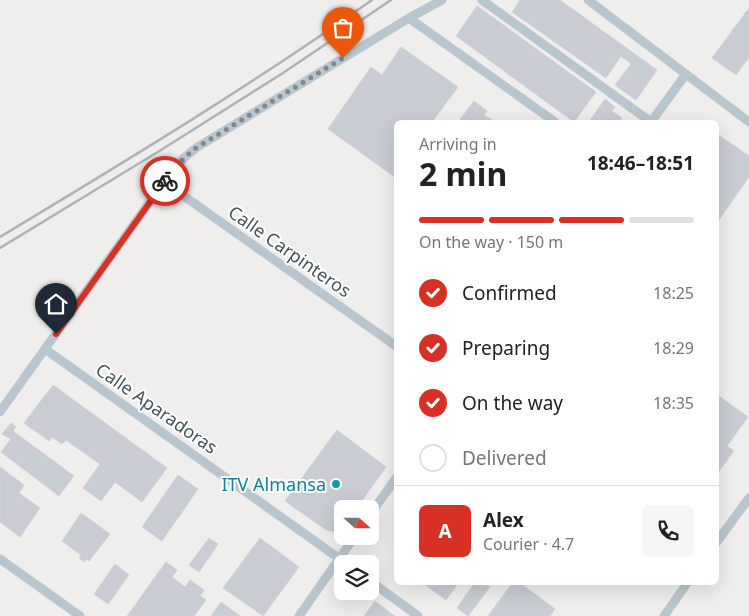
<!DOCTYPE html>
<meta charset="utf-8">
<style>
:root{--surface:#fff;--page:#f6f6f6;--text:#222;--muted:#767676;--line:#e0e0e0;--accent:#d93025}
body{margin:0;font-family:"Noto Sans",sans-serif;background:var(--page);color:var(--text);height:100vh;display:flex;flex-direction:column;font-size:19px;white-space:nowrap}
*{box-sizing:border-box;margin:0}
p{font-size:16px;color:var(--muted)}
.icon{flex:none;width:28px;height:28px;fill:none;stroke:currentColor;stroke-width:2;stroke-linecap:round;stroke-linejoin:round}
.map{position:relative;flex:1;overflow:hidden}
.drawer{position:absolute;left:394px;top:120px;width:325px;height:465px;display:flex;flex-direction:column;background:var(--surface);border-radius:8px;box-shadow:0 5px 20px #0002}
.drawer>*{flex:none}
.needle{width:32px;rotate:111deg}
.controls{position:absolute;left:334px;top:500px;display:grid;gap:10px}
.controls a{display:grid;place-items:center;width:45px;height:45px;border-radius:8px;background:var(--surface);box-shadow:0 5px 20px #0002;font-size:25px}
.pin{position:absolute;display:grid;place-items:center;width:42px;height:42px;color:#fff;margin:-51px -21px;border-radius:50% 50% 50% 0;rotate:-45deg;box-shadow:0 0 5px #0007}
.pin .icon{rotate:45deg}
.courier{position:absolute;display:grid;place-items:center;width:50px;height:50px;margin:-25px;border:4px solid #d93025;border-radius:50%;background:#fff;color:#222;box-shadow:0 1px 6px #0007}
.head em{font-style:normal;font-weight:700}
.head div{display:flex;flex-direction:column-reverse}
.head{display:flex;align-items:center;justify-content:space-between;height:85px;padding:0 25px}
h1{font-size:32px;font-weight:700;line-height:38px}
.bar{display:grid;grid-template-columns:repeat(4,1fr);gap:8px 5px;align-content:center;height:60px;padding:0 25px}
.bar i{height:6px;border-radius:4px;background:var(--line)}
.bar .on{background:var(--accent)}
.bar p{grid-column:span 4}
.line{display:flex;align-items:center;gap:12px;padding:0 25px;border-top:1px solid var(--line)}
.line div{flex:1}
.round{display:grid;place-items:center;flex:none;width:52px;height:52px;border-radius:8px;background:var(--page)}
ol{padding:0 25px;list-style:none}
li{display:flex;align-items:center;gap:15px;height:55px}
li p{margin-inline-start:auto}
li .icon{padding:5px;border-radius:50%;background:var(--accent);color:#fff;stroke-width:4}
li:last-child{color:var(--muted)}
li i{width:28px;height:28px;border:2px solid var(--line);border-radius:50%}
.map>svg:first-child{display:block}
.building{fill:#c9ccd2;stroke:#d0d3d9}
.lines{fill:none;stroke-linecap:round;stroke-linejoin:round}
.street{stroke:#bac6cd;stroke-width:9}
.rail{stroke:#aeb3b8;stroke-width:2.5}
.done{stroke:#80888e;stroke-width:5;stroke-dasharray:0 9}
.route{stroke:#d93025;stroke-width:6}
.culture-dot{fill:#0f9aa8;stroke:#fff;stroke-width:2}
.labels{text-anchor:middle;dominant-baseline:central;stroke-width:4;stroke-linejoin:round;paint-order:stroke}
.street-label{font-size:18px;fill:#44525b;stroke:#fff}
.culture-label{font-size:18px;fill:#0d838f;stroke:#fff;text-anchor:end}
</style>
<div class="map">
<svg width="749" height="616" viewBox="0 0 749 616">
<rect width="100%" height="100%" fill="#f0eded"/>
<path class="building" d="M520,0H560L657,70L636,100L615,85L631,64L621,56L606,78L512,12Z
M477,6L596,92L574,122L456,36Z
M749,8V57L736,75L712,58Z
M401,47L458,87L432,122H396V178L328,129L371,67L382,75Z
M605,99L615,107L612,111L622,118L619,122H589Z
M474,101L487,111L484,115L496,122H458Z
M716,133L749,156V177L716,224Z
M53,385L167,468L142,502L115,482L101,501L83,488L100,464L66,440L62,444L52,437L49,441L24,423Z
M719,396L748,417L727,446L734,451L716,475V399Z
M11,423L16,427L13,431L74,476L59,496L1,452L11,439L2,434Z
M337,430L386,467L356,509H342V529L337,532L326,530L285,501Z
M0,467L24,485L19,493L40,508L20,537L0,522Z
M178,475L198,489L162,541L142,527Z
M81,513L110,534L89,561L86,559L84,562L79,558L81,555L62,541Z
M209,538L218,544L199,572L189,565Z
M260,538L299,567L263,616L223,588Z
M166,562L177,570L172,577L185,587L190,580L204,590L200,596L206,600L194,616H127Z
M115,564L129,575L108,604L94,594Z
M421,582H459L446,600Z
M475,582H484L490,587L468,616L457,608Z
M513,582H519L555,609L550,616H488Z
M375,601L388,611L395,616H364Z
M221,602L240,616H211Z"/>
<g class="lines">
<path class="street" d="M482,0L651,122
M588,0L749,122
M409,18L555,122
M651,122L686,74
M164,182L396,346
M45,349L347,564
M0,412L164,182L184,158L196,148L409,18L442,0
M370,515L396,478
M716,543L749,498
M0,559L80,616
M370,581L418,616
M299,616L355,536
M664,616L688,582"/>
<path class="rail" d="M0,237C126,161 252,85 372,0
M0,248L161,150L283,73L391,0"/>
</g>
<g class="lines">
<path class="done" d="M165,181L184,158L196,148L343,58"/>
<path class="route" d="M56,334L165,181"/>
</g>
<circle class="culture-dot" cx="336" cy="484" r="5"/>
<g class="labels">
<g class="street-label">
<text transform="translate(290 251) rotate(35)">Calle Carpinteros</text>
<text transform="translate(157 408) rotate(35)">Calle Aparadoras</text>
</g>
<g class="culture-label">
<text x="326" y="484">ITV Almansa</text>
</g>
</g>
</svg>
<div class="controls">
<a><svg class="needle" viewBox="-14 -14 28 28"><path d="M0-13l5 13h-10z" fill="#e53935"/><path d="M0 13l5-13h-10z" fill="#767676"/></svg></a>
<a><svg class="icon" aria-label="layers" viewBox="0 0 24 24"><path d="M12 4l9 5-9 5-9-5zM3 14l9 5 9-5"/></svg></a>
</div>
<div class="pin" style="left:343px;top:58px;background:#ea580c"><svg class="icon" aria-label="bag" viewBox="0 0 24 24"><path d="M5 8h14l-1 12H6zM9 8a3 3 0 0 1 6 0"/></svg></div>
<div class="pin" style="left:56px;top:334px;background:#1f2937"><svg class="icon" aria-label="home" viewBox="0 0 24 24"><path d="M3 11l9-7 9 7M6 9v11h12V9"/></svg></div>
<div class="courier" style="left:165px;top:181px"><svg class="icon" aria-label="bike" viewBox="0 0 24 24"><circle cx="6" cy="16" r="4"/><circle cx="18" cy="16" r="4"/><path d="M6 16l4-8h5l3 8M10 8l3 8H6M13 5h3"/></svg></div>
<section class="drawer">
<div class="head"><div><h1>2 min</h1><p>Arriving in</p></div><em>18:46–18:51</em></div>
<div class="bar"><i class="on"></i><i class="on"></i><i class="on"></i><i></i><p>On the way · 150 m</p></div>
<ol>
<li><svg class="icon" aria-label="check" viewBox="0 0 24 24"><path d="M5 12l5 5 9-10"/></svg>Confirmed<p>18:25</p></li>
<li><svg class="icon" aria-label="check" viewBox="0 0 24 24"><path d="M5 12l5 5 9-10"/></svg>Preparing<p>18:29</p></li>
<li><svg class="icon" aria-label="check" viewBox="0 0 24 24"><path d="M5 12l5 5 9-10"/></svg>On the way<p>18:35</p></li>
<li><i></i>Delivered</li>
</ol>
<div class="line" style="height:90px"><b class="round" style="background:var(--accent);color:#fff">A</b><div><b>Alex</b><p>Courier · 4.7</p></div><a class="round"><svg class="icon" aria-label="phone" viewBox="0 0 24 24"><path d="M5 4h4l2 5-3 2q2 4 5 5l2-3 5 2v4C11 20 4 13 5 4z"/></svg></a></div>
</section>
</div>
